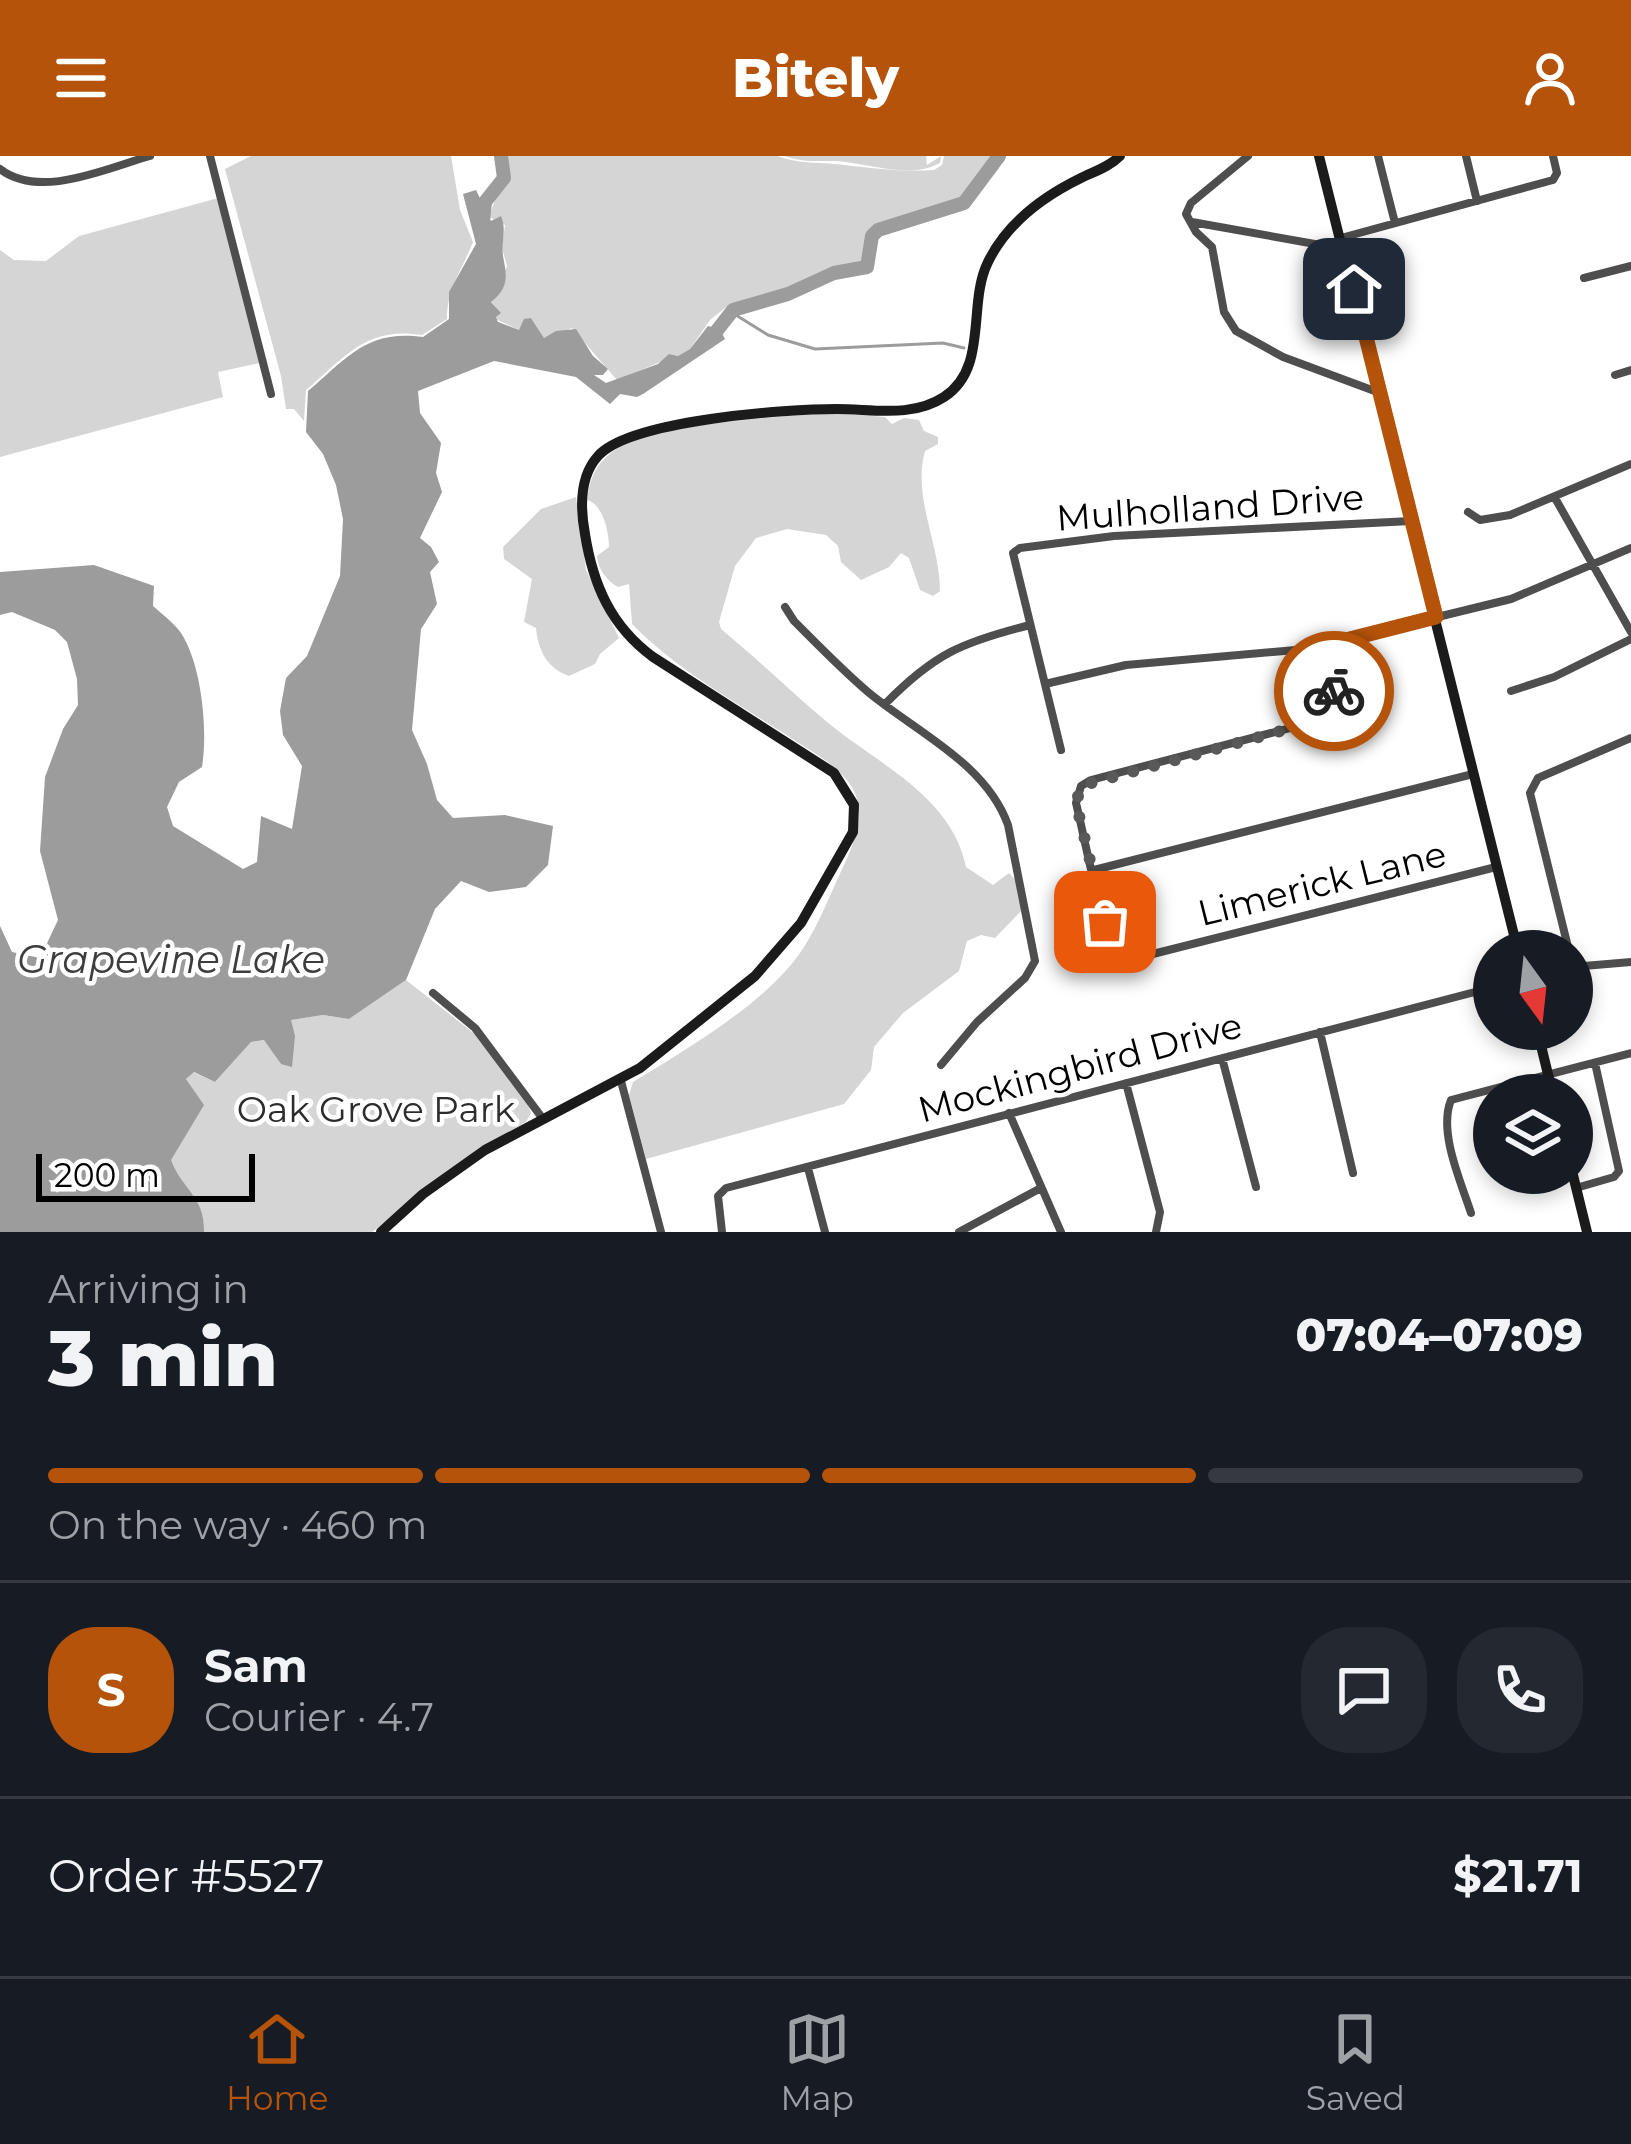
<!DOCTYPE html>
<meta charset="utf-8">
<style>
:root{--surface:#171b24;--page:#242831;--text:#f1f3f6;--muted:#9ea1a6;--line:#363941;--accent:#b45309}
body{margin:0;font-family:Montserrat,sans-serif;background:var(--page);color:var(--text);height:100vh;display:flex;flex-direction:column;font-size:45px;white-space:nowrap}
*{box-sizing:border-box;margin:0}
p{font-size:39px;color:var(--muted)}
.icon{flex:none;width:66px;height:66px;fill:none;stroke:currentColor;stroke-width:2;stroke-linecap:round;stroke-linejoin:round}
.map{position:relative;height:1076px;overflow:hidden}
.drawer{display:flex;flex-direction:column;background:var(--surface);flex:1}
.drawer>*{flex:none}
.needle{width:78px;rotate:165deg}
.tools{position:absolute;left:1473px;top:774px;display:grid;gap:24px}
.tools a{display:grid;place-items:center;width:120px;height:120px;border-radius:50%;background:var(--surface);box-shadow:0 6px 18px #0003;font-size:60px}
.scale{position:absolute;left:36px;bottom:30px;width:219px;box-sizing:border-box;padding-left:12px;border:6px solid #000;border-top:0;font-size:33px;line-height:42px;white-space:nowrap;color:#000;-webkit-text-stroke:9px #fff;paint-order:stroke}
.pin{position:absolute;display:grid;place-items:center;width:102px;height:102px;color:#fff;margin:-51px;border-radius:24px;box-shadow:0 6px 18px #0006}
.courier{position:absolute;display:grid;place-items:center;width:120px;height:120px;margin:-60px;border:9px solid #b45309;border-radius:50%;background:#fff;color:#222;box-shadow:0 3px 15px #0007}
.summary em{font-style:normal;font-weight:800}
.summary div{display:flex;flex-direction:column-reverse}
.summary{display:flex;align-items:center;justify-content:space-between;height:204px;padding:0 48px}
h1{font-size:78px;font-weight:800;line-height:90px}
.bar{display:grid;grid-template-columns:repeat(4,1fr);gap:18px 12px;align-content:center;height:144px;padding:0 48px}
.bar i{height:15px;border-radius:9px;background:var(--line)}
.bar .selected{background:var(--accent)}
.bar p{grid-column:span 4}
.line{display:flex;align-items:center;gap:30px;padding:0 48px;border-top:3px solid var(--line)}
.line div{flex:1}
.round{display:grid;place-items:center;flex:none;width:126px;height:126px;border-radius:48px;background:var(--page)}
header{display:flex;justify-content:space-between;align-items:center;height:156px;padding:0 48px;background:var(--accent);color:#fff;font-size:54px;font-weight:800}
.dock{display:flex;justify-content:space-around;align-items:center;height:168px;border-top:3px solid var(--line);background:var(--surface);font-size:33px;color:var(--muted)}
.dock a{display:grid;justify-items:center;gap:6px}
.dock .selected{color:var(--accent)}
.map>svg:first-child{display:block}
.green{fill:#d5d5d5}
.water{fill:#9c9c9c}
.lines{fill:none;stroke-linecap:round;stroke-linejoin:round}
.stream{stroke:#9c9c9c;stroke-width:3}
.river{stroke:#9c9c9c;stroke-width:14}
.street{stroke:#4e4e4e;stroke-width:8}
.secondary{stroke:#1b1b1b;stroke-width:10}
.done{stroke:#595959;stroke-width:12;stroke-dasharray:0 21.6}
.route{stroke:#b45309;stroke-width:15}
.labels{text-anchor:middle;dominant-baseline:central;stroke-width:9;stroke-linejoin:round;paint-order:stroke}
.street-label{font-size:36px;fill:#000;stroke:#fff}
.park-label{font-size:36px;fill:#2c2c2c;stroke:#fff}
.water-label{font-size:39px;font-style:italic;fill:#3d3d3d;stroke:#fff}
</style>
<header><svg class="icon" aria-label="menu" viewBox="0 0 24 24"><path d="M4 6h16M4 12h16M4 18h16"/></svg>Bitely<svg class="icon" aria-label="person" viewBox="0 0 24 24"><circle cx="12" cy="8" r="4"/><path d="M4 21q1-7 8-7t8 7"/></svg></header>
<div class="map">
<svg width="1631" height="1076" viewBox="0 0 1631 1076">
<rect width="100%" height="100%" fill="#fff"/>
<path class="green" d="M251,0H451L460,54L473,86C462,114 447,132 447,163L422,179C366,170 345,201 306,234L304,265L294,253H286L281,220L225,13Z
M506,0H777C799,8 814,6 835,8C872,12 897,16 934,14L942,9L944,0H995C980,33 950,52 916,62C899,66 886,64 870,75L859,111L828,114L784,134L730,148L710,164L690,193L678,200L669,198L665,204L617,224L572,172L544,182L531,162L519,174L496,163L498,154L491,145L507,110L502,92L505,69L489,61L498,36L510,23Z
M784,0H926L927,9L941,0L940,7C909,24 866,6 833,5C814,5 802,6 784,0Z
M222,41L260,207L218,216L223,241L0,301V94L14,104L46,105L79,80Z
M835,257L885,261L892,268L904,262L919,264L924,275L938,281V288L925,295C912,340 940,388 940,435L933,440L920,434L909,402L901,397L889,411L861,424L841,406L838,390L826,379L787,373L756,382L735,410L719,466L721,473C755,501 786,531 820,560C872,606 951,637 966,711L993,729L1009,717L1016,724L1022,754L995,782L981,779L967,785L959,815L903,857L874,891L871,914L844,948L646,1003L629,939L633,926C687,893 771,844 804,791C820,766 831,736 844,709C857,681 869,650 846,623C831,605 807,593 788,580C734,545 677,514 632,468L629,428L618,431C607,425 598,413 597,400L609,391C609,376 603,348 587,344C589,324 596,308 612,296C650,267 784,260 835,257Z
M576,341L586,414L619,482L600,498L595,508L569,520C546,512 538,493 536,472L524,466L532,423L504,403L503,391L541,353Z
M406,824L476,879L527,946L531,957L526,966L478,993L372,1076H204C205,1043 181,1032 170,1004L203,949L186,923L193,916L215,926L251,886L265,884L281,908L290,864L323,859L349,863Z"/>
<path class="water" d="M476,34L491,65L501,60C507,74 501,85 503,100C507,120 509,132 491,146L501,157L496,161L498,166L519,174L524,163L531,162L544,182L556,175L576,173L593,200L608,213L603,219H594L606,227L658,208L669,198L678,200L690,193L708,170L720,173L725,183L643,238L637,241L620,238L610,248L576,221L494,205L418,235L420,257L441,287L436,317L442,336L420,382L431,391L439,406L430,416L437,448L421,473L412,574L427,608L437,644L453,662L505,659L553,670L548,709L526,731L489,736L461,725L435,753L406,824L349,863L323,859L291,864L295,880L292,911L281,908L264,884L251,886L215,926L194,916L186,923L204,949L171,1004C182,1034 205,1040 204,1076H0V770L12,796L40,802L58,764L40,695L45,621L63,573L78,549L77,523L67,486L55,474L12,456L0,459V416L94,409L154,430L153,450C162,458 174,467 181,477C202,509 208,575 202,611L179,626L167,651L173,670L243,713L257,706L261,660L292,673L302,610L283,579L280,555L286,522L307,500L340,420L343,363L336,329L323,298L306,276L308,235C347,202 367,173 423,181L449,163V136L476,88L463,38Z"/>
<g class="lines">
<path class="stream" d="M731,156L768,179L815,193L943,187L964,192"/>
<path class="river" d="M483,65L485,46L504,22L501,0
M708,186L733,154L788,138L834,117L867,111L872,80L878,74L964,47L999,0"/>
<path class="street" d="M210,0L271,238
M1248,0L1191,47L1186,58L1196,76L1212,91L1224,156L1236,175L1283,201L1380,237
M1378,0L1395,67
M1466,0L1477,45
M0,13C40,44 107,12 150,0
M1192,66L1343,93
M1341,82L1553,24L1557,17L1553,0
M1584,122L1631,110
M1615,219L1631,214
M1555,342L1631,476
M1468,356L1480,364L1510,359L1631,308
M785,451L794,465C818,489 842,514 868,536C916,576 986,607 1008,669L1035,805L1025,822L977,866L941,909
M1330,488C1333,515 1341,545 1317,565L1091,624L1081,630L1076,647C1083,674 1103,782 1119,796C1125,801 1129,801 1137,802L1496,711
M1045,528L1126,509L1307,493L1511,443L1631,392
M1511,535L1554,521L1631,483
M885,548C934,498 962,486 1030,469
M1061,594L1013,397L1020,392L1114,380L1411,365
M1094,714L1473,618
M1569,795L1530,637L1538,622L1631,582
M1572,811L1631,806
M433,837L475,872L543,963
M1320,876L1353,1017
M1222,902L1256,1031
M621,925L661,1076
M1126,927L1160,1056L1156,1076
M1009,957L1061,1076
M808,1012L825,1076
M1576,1032L1614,1021L1619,1015L1595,907
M1471,1057C1461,1026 1438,976 1451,944L1631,897
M722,1076L718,1040L726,1032L1494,831
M959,1076L1039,1033"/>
<path class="secondary" d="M1319,0L1518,795
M1537,873L1553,939
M1572,1015L1587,1076
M381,1076L423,1038L485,994L640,912L755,820L801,767L853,676L854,649L834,617L653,501C611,470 593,429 585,378C580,351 579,321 598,300C630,264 787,253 837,253C873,253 912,262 944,241C989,212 967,148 988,106C1007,67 1042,41 1081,22C1095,15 1109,11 1120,0"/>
</g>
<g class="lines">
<path class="done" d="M1105,766L1076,647L1081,630L1317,565L1327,555L1334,535"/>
<path class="route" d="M1334,535L1330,488L1436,461L1354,133"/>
</g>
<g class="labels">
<g class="street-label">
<text transform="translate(1210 351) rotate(-4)">Mulholland Drive</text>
<text transform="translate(1322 727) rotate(-14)">Limerick Lane</text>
<text transform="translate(1080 911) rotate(-15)">Mockingbird Drive</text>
</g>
<g class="park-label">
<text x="376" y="953">Oak Grove Park</text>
</g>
<g class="water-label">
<text x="171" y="803">Grapevine Lake</text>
</g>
</g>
</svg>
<div class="tools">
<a><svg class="needle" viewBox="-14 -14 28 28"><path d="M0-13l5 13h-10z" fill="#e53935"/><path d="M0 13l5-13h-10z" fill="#9ea1a6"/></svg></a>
<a><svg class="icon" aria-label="layers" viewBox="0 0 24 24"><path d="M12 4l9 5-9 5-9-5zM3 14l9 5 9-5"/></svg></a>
</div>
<div class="scale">200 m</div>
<div class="pin" style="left:1105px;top:766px;background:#ea580c"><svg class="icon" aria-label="bag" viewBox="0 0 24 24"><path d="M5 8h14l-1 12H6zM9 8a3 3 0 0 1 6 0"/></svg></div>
<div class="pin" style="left:1354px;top:133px;background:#1f2937"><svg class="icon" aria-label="home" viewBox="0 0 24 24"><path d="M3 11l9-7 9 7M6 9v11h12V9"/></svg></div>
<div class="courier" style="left:1334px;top:535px"><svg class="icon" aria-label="bike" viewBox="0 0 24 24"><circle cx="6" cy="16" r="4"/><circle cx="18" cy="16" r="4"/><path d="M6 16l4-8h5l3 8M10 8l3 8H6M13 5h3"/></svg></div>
</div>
<section class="drawer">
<div class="summary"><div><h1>3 min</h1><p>Arriving in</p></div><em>07:04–07:09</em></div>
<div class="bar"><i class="selected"></i><i class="selected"></i><i class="selected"></i><i></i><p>On the way · 460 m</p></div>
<div class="line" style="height:216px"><b class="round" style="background:var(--accent);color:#fff">S</b><div><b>Sam</b><p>Courier · 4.7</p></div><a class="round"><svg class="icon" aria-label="chat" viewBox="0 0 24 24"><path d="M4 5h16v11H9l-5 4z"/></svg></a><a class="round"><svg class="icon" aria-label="phone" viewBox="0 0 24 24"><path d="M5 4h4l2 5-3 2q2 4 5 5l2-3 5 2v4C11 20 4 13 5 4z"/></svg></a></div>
<div class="line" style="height:156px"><div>Order #5527</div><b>$21.71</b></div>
</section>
<nav class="dock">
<a class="selected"><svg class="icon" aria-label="home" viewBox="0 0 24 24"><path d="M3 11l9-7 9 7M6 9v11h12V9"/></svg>Home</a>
<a><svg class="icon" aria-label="map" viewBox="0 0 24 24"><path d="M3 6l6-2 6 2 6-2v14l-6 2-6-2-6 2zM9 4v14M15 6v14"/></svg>Map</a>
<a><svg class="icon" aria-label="saved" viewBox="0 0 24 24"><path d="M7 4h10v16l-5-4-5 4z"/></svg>Saved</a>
</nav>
